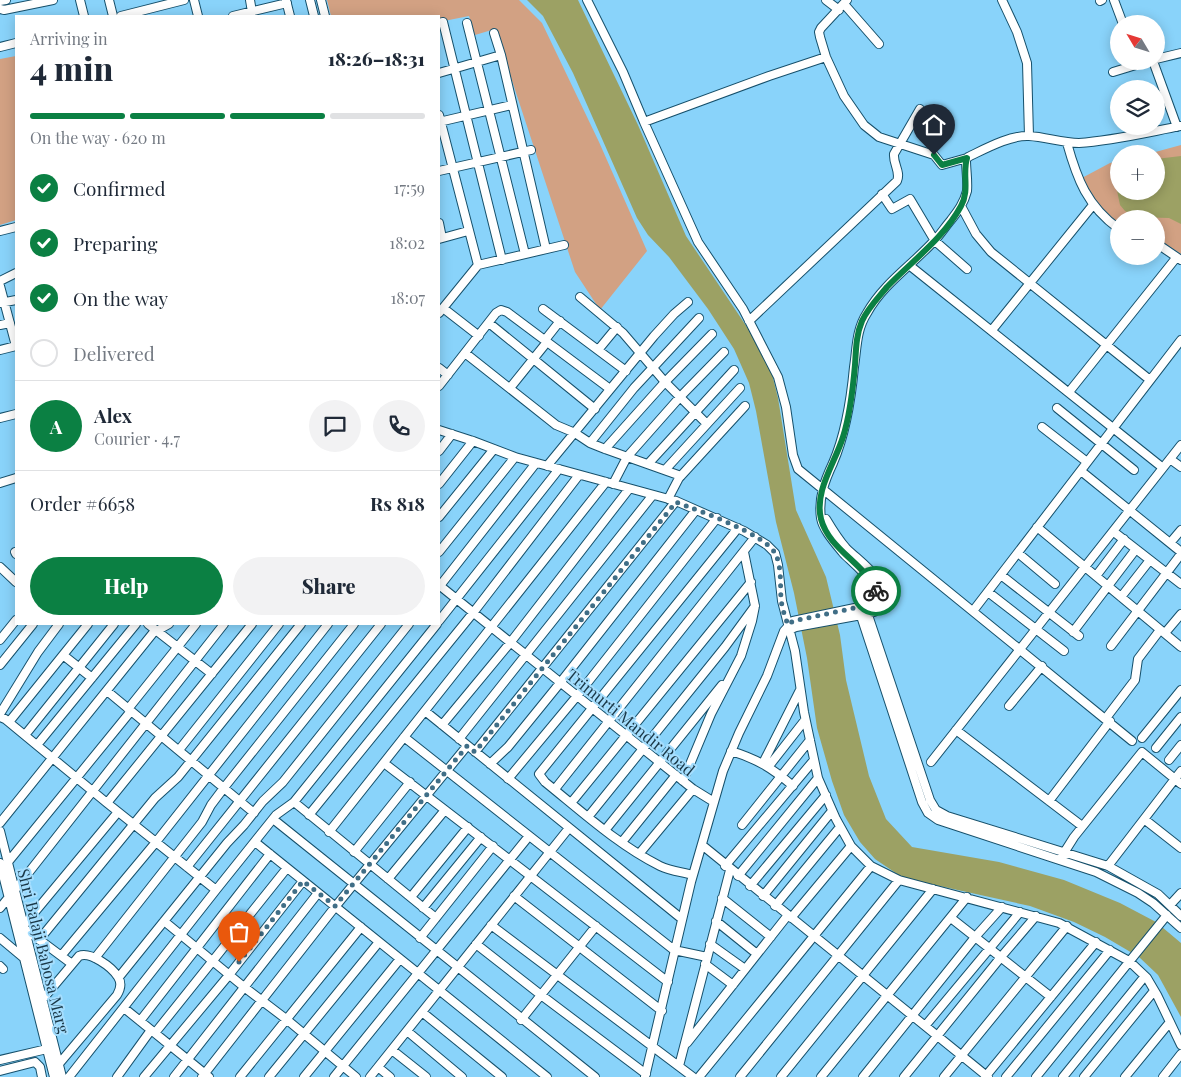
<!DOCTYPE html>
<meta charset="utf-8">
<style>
:root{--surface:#fff;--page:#f2f2f3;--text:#1f2937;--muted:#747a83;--line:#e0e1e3;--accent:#0b8043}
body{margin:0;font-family:"Playfair Display",serif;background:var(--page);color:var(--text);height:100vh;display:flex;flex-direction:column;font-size:19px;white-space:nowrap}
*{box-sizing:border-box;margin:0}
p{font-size:16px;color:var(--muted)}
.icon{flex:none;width:28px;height:28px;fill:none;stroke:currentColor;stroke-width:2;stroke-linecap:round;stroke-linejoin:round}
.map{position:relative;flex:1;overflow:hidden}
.drawer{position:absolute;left:15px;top:15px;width:425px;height:610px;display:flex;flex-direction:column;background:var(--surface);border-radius:0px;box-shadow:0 2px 12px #0003}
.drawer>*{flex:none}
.needle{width:32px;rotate:308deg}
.controls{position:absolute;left:1110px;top:15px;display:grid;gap:10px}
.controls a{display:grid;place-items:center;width:55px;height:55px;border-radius:50%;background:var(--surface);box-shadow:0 2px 12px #0003;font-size:25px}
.pin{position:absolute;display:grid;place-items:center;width:42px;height:42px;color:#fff;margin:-51px -21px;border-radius:50% 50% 50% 0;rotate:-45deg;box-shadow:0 0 5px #0007}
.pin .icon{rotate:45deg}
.courier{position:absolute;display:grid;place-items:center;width:50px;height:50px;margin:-25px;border:4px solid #0b8043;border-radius:50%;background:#fff;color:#222;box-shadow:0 1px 6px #0007}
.overview em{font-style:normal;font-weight:800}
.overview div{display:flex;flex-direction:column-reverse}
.overview{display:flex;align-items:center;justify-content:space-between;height:85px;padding:0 15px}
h1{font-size:32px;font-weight:800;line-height:38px}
.bar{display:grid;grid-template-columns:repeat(4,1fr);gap:8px 5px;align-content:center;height:60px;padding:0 15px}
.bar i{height:6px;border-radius:4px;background:var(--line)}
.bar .on{background:var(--accent)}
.bar p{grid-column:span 4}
.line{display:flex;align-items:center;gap:12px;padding:0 15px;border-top:1px solid var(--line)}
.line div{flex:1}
.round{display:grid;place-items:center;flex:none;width:52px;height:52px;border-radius:26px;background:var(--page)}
ol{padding:0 15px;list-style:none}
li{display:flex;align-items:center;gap:15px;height:55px}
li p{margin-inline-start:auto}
li .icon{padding:5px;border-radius:50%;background:var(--accent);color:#fff;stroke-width:4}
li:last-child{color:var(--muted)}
li i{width:28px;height:28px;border:2px solid var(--line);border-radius:50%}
.primary-button{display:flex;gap:10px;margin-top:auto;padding:10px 15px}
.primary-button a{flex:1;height:58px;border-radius:30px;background:var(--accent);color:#fff;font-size:20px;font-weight:800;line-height:58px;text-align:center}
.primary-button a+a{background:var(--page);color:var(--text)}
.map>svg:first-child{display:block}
.green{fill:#d2a183}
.water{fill:#9ca164}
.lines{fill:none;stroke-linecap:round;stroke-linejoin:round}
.minor-casing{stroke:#16506b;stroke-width:10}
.minor{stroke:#fff;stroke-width:8}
.done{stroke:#406e86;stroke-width:5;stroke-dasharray:0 9}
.route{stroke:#0b8043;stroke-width:6}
.labels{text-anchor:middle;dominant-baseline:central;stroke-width:4;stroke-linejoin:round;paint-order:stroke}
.street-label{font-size:16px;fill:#193747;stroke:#a5defe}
</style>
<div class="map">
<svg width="1181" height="1077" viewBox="0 0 1181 1077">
<rect width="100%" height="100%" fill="#89d3fa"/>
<path class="green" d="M327,0H519L542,23L599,142L647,251L600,310L575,272L495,29L475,35L469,16L439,22V16H331Z
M16,56V220L0,225V59Z
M1181,145V254L1156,238V219H1119V225C1103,213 1089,196 1080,179L1110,163L1119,161V191H1156V154H1148Z"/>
<path class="water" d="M527,0H578L638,125L686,236L757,342L771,370L778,398L796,510L826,577L840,635L846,680L869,776L886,819L912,847L999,862L1064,880L1120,903L1156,922L1181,943V1017L1158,975L1139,957L1105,937L1074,922L1030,906L903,878L875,859L860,842L844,815L832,781L817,728L807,658L794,593L776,522L756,411L749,383L734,349L708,309L669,257L648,235L637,218L573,73L543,16Z
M1181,156V224L1169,218L1136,217L1125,211L1120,205L1115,181L1119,174V191H1156V159Z"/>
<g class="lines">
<g class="minor-casing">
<path id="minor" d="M80,0L84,16
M109,0L113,16
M194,0L198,16
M250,0L252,12
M286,0L290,16
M310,0L314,16
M321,0L325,16
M587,0L623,72L644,122L698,242L743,309L778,377L786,407L793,455L798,469L1132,741
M826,0L839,10
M847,0L821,28L819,32L820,37L826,57L844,96L864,125L879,137L934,155L942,165L967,158
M1002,0L1017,32L1027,63L1029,136
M1114,0L1123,24
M0,1L6,0
M1100,1L1102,0
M844,4L879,44
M0,9L4,10L53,0
M121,16L184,0
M233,16L287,3
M439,23L443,22L502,260
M467,23L525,254
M494,33L501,55L546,249
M0,47L16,43
M1156,59L1181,53
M1153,61L1177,127
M1113,72L1149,61
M439,73L501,55
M439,115L478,265
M439,122L512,105
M644,122L769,76L826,57
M1067,143C1077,179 1087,206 1119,229
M439,171L531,150
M882,194L892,209L910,199L935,241L967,269
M961,206L976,234L991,252L1150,380
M439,223L442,238
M0,231L16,227
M439,239L468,231
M1156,243L1181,260
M909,265L1163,468
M0,281L16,273
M0,286L16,346
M580,297L623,333L665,382L706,423
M0,303L16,300
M443,308L479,336
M543,309L626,371
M439,313L478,265L564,245
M749,321L897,181C901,172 893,164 894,154L920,109
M489,323L595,409
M0,325L10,323
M992,330L1093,205
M545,340L560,321
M0,350L16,346
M598,350L617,327
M465,353L556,425L575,433L590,443L605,449L681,476
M439,368L448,375
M439,386L496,313L501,310L507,312L610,389
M510,388L547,342
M1069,392L1176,258
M1057,408L1134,470
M0,418L16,414
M1042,427L1087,462
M439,430L473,441L515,457L676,501L744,531L767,545L775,553L778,565L782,601L795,651L804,712L818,778L836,819L851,846L871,866L899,880L1059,923L1129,961L1147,978L1157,995L1181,1045
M590,443L634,388L699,318
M605,449L665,382L712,334
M439,451L452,434
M1170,459L1181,467
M648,464L734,370
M547,466L654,336L674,314L688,302
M665,470L740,388
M1081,471L1181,552
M0,483L16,478
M439,484L473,441
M613,484L627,457L680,397L724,352
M668,499L679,478L745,406
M439,517L494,449
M1037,527L1181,647
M1114,532L1181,584
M1170,543L1181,530
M15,552L16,554
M439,552L515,457
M1018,553L1055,584
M0,567L16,582
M1001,575L1079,636
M1096,576L1124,539
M439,585L693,789L714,802
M439,587L536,463
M988,592L1064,651
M1121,597L1150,560
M865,606L930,800L936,810L947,816L1108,866L1158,894L1181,916
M858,607L922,802L928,813L938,820L1096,872L1138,893L1153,903L1181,928
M973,611L1181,340
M439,621L559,469
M148,624L212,674
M786,631L796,627L867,614L874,612L883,604C888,579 861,563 846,548C838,539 832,529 826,519
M1073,632L1136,549
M1165,633L1181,614
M0,640L16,620
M1111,646L1181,554
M63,655L92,678
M0,665L33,624
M107,691L254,813
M1009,706L1042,666
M128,709L196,624
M425,711L682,919
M0,714L38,652L59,624
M0,717L5,719L107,803L216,890L69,1077
M1106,718L1135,680L1138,659L1160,630
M9,722L88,624
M442,725L510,643L629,489
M956,730L1082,826
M25,735L114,624
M404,737L674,950L707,957
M1142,738L1181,690
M459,739L652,496
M37,745L136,624
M1156,748L1181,717
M179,750L279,624
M731,751C757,759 772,768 793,786
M475,752L676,501
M1169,760L1181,745
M931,762L1181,445
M384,763L668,982
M763,763L800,690
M490,764L508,747L560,683L696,510
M769,766L805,720
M508,779L577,696L717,518
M683,781L711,714L741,656L752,621L755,606L744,552
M555,789L755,537
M1049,801L1110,721
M294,802L436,918
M107,803L252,624
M571,803L751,582
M309,815L473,613L579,475
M588,817L725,647L755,606
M273,819L595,1077
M1144,819L1181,848
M0,823L153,633L169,624
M742,825L810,740
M606,829L722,685
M0,831L62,1077
M329,832L606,482
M255,842L547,1077
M622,842L676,775
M702,845L988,1077
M354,852L410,782
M639,854L693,789
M1062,856L1074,837L1142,752L1181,784
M8,862L131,711
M0,863L54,1077
M725,866L814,760
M1108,866L1181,771
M187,867L381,624
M693,875C682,872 670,871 660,866C618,845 581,811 545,782L539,774L738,528
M738,876L818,778
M388,879L445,810
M750,886L826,795
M15,890L224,624
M216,890L276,815L294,802L437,624
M514,896L662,1011
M763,896L832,811
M411,897L468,827
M722,898L771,937
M1170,905L1181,893
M775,906L840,827
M0,908L9,897
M423,908L481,837
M791,918L851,846
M951,918L1051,997
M164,921L244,987L286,1019L356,1077
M716,921L757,954
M24,925L118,812
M491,925L693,1077
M25,929L72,964
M0,938L25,959
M420,938L493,846
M39,940L155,798L178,777L301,624
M476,944L541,995L646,1074
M710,944L745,969
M61,956L156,842L328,624
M95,958L202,822L211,805L223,789L354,624
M705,964L733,985
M0,966L3,969
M119,977L227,843L244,825L263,801L283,782L409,624
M42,1000L79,956C90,951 112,967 118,977C122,983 120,990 117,995L58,1065
M124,1008L209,1077
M422,1012L502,1077
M521,1020L596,926
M140,1021L270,854
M925,1026L1020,912
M407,1031L462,1077
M155,1033L287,868
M687,1043L788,915
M392,1050L426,1077
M0,1060L47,1049
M679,1066L730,870
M378,1067L390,1077
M0,1071L35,1062L40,1067L42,1077
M117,1077L151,1030
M144,1077L229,975L303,881
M174,1077L318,893
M202,1077L335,907L467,746
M240,1077L361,927
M269,1077L379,942
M304,1077L400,959
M334,1077L529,836
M370,1077L569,828
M645,1077L691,882L723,771L739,733L767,676L784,631L793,621L869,605C893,593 851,562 843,553C835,543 823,530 821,518C818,498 825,480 833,463C846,433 851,400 854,367C857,348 856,330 867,313C883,284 912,265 934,241C940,235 945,227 951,220C958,211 964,203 967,191C968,181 966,170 966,160L968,157C985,149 1010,135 1029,136C1046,137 1062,143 1079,143C1112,141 1149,132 1181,126
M699,1077L871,866
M740,1077L899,880
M781,1077L933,889
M821,1077L967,897
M863,1077L976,936L1002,907
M904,1077L1001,957L1036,916
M944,1077L1067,926
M985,1077L1096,942
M1006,1077L1110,950
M1036,1077L1167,915
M1063,1077L1145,976
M1084,1077L1154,991
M1125,1077L1170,1022
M1163,1077L1181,1054"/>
</g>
<use href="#minor" class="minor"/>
</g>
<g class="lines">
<path class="done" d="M239,962L303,881L335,906L467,746L475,752L676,502C699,511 763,533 775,553C782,566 780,585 781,599C782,608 785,617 788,625L793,621L869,605L874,601L876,591"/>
<path class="route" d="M876,591C866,564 829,550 821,519C814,491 835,463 843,437C850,415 853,388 855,365C856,350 856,335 862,321C868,308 878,298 887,287C912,261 944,238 961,206C970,190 962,174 967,158L942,165L934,155"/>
</g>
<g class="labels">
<g class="street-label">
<text transform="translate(631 722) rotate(39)">Trimurti Mandir Road</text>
<text transform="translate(44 951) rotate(76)">Shri Balaji Babosa Marg</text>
</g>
</g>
</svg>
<div class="controls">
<a><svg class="needle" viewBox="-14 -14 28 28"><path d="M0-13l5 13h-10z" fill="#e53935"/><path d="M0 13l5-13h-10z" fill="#747a83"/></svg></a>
<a><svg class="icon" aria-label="layers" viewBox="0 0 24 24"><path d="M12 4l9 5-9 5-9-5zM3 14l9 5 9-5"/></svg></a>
<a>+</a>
<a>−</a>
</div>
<div class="pin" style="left:239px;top:962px;background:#ea580c"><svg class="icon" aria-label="bag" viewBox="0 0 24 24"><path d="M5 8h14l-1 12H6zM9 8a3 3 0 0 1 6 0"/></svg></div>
<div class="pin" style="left:934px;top:155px;background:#1f2937"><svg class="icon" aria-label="home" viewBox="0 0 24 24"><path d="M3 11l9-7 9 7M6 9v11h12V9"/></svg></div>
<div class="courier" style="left:876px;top:591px"><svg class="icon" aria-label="bike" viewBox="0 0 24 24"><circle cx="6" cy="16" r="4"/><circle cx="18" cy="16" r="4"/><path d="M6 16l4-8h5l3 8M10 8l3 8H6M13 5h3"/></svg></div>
<section class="drawer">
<div class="overview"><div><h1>4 min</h1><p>Arriving in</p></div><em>18:26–18:31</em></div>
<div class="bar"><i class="on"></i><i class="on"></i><i class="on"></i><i></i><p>On the way · 620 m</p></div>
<ol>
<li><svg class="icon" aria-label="check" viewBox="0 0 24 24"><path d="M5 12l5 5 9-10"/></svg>Confirmed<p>17:59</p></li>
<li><svg class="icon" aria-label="check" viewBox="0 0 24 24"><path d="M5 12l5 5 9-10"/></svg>Preparing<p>18:02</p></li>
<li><svg class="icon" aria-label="check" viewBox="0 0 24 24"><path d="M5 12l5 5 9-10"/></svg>On the way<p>18:07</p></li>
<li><i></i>Delivered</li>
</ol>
<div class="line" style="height:90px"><b class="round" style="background:var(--accent);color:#fff">A</b><div><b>Alex</b><p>Courier · 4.7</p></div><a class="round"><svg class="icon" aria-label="chat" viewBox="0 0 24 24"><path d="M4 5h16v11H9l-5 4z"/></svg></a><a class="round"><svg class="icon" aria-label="phone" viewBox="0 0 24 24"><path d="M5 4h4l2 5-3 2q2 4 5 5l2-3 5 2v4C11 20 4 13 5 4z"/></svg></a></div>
<div class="line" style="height:65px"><div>Order #6658</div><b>Rs 818</b></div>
<div class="primary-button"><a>Help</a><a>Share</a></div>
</section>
</div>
